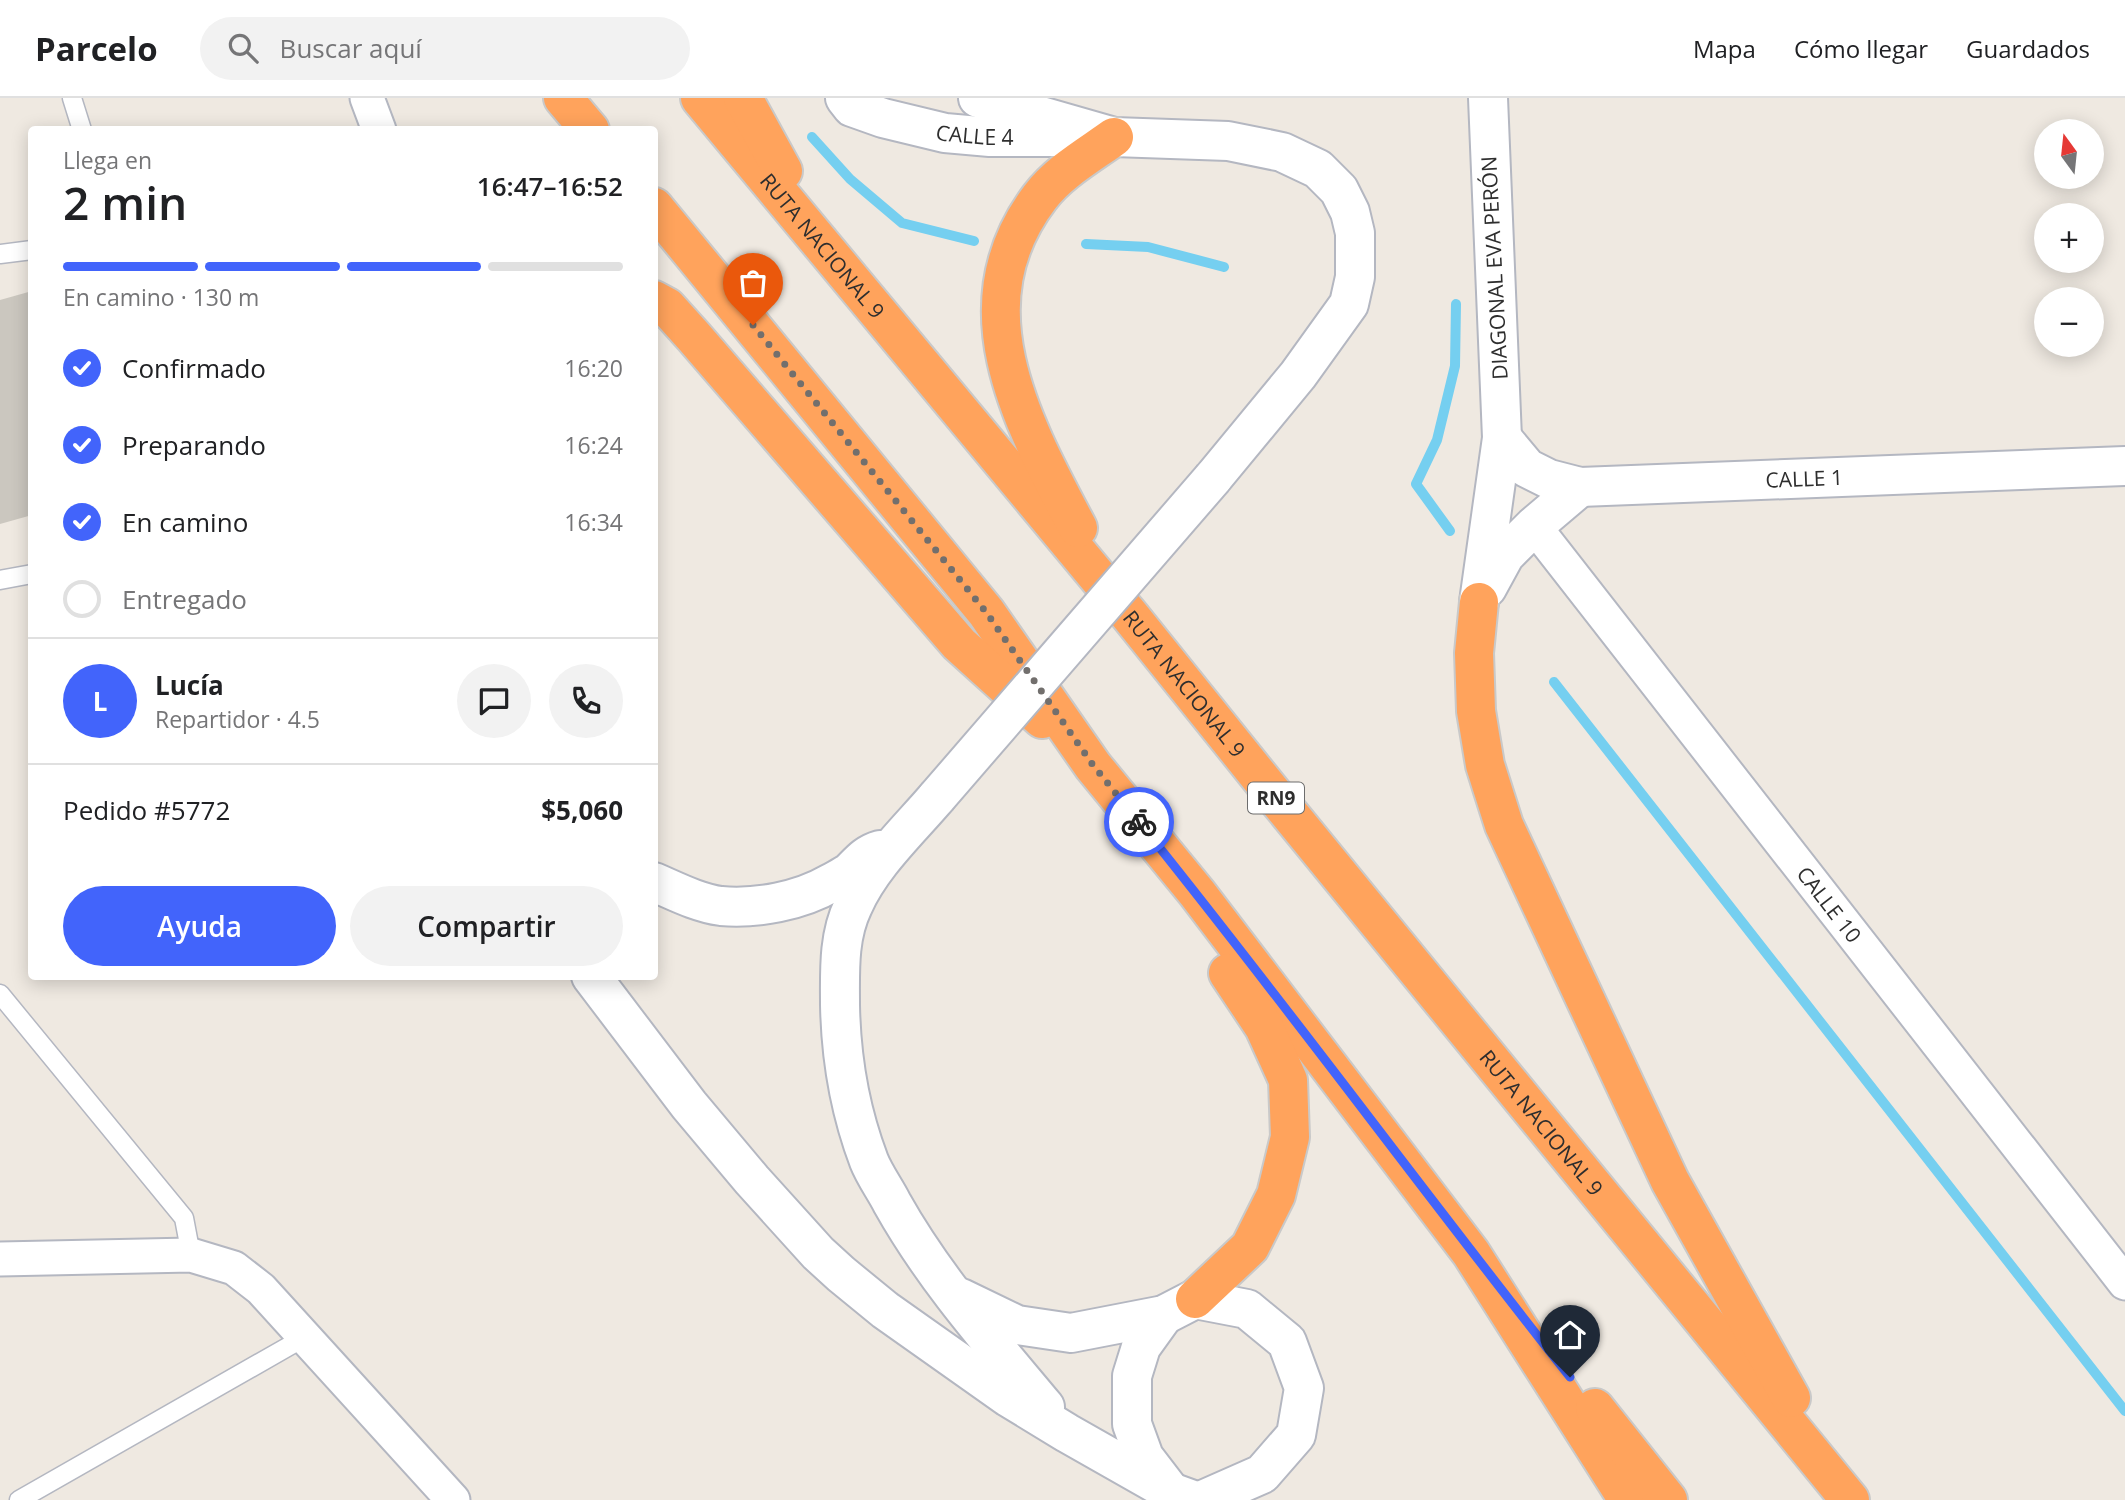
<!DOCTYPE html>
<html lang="es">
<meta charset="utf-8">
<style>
:root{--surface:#fff;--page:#f2f2f2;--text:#202124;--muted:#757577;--line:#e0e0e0;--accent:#4264fb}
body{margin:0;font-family:"Open Sans",sans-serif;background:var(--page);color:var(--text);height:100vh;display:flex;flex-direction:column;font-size:26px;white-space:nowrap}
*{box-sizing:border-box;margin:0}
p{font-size:23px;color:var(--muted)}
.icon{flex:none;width:38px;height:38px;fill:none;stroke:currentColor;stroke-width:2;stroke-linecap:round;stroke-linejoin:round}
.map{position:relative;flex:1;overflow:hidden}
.side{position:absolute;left:28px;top:28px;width:630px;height:854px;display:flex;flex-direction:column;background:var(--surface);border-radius:7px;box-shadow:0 4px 18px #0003}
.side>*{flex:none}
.needle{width:46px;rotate:345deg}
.fabs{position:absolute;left:2034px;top:21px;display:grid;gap:14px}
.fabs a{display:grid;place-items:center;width:70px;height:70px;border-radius:50%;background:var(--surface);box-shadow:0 4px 18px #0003;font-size:35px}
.pin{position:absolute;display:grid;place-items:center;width:60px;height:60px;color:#fff;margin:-72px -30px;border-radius:50% 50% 50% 0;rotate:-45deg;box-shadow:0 0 7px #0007}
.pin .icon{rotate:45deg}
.courier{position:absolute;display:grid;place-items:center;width:70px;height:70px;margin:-35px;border:5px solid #4264fb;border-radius:50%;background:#fff;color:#222;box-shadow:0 2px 9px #0007}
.headline em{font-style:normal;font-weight:600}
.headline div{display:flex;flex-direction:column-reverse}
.headline{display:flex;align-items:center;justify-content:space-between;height:119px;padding:0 35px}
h1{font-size:46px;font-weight:600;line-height:52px}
.bar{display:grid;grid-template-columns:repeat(4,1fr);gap:10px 7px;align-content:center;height:84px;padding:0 35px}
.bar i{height:9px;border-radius:5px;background:var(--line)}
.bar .selected{background:var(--accent)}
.bar p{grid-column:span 4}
.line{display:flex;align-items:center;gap:18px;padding:0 35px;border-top:2px solid var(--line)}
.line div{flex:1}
.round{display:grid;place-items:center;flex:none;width:74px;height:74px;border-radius:37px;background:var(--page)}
ol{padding:0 35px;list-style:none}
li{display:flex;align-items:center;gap:21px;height:77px}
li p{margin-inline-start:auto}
li .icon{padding:7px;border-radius:50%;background:var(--accent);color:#fff;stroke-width:4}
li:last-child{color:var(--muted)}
li i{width:38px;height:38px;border:4px solid var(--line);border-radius:50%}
.cta{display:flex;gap:14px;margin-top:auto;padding:14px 35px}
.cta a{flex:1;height:80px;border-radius:42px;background:var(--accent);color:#fff;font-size:28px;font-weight:600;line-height:80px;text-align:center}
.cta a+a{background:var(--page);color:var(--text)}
header{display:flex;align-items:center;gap:42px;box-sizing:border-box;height:98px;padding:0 35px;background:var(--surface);border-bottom:2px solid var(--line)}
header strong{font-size:33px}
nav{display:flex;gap:38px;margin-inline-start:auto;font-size:24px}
.search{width:490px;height:63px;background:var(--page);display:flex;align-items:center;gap:18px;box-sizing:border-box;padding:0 24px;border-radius:38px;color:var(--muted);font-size:26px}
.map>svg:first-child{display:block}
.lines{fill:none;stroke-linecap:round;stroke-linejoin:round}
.stream{stroke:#75cff0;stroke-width:10}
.building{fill:#cbc7bf}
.lane-casing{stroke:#b4b7c1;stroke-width:21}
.street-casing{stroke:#b4b7c1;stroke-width:37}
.secondary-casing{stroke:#b4b7c1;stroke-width:42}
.highway-casing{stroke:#c9c9c9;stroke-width:42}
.lane{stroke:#fff;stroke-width:18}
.street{stroke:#fff;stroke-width:33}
.secondary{stroke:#fff;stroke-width:38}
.highway{stroke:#ffa35c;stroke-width:38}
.secondary-bridge-casing{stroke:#b4b7c1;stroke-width:42;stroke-linecap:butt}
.secondary-bridge{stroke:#fff;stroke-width:38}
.done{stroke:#726f6d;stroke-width:7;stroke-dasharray:0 12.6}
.route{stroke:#4264fb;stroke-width:9}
.labels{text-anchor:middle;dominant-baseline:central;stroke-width:6;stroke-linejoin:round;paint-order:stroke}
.shield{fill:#fff;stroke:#6d6d6d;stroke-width:2}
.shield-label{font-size:19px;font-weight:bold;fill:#2e2e2e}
.street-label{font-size:21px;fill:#2e2e2e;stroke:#fff}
</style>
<header>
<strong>Parcelo</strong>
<div class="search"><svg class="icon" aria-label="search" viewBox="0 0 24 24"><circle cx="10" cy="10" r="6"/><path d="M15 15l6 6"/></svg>Buscar aquí</div>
<nav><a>Mapa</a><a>Cómo llegar</a><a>Guardados</a></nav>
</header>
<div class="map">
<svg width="2125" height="1402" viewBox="0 0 2125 1402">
<rect width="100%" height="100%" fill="#efe9e1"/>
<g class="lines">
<path class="stream" d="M812,39L850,81L902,125L974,143
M1086,146L1148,149L1224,169
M1450,433L1416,386L1437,342L1455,268L1456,206
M1554,584L2125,1313"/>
</g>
<path class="building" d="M32,193V417L0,426V202Z"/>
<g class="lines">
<g class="lane-casing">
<path id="lane" d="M72,0L82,32
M0,156L32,152
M0,482L32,476
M0,896L184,1120L191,1157
M19,1402L305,1239"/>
</g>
<g class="street-casing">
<g id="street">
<path d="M367,0L379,32"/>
<path id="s1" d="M1534,428L2125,1185"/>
<path d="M0,1161L191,1157L234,1170L261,1191L453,1402"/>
</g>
</g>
<g class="secondary-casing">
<g id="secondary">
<path id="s2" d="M845,0L852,9L883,20L945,35L990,39H1069"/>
<path d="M978,0L1114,39L1228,43L1282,54L1318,71L1339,92L1350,114L1355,135V179L1349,206L1298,277L1213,380"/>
<path id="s3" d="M1502,340L1527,370L1549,381L1580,389L2125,368"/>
<path d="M1487,490L1505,457L1534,428L1580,389"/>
<path d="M1479,504L1502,340L1488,0"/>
<path d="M937,699C908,733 871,767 853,808C838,839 840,874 840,907C841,961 850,1013 869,1063C875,1078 885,1091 892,1105C934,1180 990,1243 1045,1309"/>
<path d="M654,784C675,793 698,805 721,808C757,811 800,803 831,785C838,781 844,778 850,774C860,764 866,756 880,752"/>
<path d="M591,878L689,1007L752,1082L818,1155L841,1176L885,1212L1008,1299L1067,1335L1171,1394L1193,1402"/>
<path d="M961,1200L1017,1227L1071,1235L1164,1217L1195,1201L1247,1211L1287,1244L1304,1290L1296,1337L1262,1376L1203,1402"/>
<path d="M1164,1217L1141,1249L1132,1278V1326L1144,1359L1167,1389"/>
</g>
</g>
<g class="highway-casing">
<g id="highway">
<path d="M563,0L590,32"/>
<path id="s4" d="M700,0L1131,519L1278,702L1850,1402"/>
<path d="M743,0L783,73"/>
<path d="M654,109L986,514L1093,668L1197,795L1471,1155L1628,1402"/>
<path d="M654,202L667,209L694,239L959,546L1042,621"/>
<path d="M1078,430C1023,326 957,208 1040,99C1059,74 1089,57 1114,39"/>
<path d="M1479,504L1474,555L1476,613L1485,667L1504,727L1670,1083L1791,1300"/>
<path d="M1195,1201L1250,1149L1276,1097L1290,1039L1288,982L1264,929L1228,875"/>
<path d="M1595,1310L1668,1402"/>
</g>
</g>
<use href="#lane" class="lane"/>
<use href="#street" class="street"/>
<use href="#secondary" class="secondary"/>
<use href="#highway" class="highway"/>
<g class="secondary-bridge-casing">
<path id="secondary-bridge" d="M937,699L1213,380"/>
</g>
<use href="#secondary-bridge" class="secondary-bridge"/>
</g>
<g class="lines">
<path class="done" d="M753,227L986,514L1093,667L1139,724"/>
<path class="route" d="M1139,724C1286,906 1424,1095 1570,1279"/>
</g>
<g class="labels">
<rect class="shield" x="1248" y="684.5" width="56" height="31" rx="5"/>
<g class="shield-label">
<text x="1276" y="700">RN9</text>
</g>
<g class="street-label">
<text stroke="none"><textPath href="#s2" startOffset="138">CALLE 4</textPath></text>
<text stroke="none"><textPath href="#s4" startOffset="192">RUTA NACIONAL 9</textPath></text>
<text transform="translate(1494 170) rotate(-93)">DIAGONAL EVA PERÓN</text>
<text stroke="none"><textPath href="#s3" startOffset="320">CALLE 1</textPath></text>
<text stroke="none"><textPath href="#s4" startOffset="760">RUTA NACIONAL 9</textPath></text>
<text stroke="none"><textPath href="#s1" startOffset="480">CALLE 10</textPath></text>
<text stroke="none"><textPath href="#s4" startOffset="1326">RUTA NACIONAL 9</textPath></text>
</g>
</g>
</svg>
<div class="fabs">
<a><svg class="needle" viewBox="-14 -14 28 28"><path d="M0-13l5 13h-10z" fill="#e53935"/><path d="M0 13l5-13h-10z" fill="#757577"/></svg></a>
<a>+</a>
<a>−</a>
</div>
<div class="pin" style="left:753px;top:227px;background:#ea580c"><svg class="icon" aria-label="bag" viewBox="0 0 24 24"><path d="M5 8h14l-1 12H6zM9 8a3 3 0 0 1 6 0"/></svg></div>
<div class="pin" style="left:1570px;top:1279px;background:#1f2937"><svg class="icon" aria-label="home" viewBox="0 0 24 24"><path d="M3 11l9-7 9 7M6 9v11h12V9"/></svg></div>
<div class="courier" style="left:1139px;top:724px"><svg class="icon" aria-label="bike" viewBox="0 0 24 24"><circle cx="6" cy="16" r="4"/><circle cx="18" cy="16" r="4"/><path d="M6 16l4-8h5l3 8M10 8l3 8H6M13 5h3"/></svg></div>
<section class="side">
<div class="headline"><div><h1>2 min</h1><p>Llega en</p></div><em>16:47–16:52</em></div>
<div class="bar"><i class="selected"></i><i class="selected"></i><i class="selected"></i><i></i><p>En camino · 130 m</p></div>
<ol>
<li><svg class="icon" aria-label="check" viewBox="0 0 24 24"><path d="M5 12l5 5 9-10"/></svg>Confirmado<p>16:20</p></li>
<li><svg class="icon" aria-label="check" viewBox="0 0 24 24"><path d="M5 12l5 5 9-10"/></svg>Preparando<p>16:24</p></li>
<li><svg class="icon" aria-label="check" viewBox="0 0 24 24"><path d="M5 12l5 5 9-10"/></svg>En camino<p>16:34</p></li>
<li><i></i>Entregado</li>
</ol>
<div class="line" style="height:126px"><b class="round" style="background:var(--accent);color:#fff">L</b><div><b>Lucía</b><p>Repartidor · 4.5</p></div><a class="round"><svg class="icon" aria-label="chat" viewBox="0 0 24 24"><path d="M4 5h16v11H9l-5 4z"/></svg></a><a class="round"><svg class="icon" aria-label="phone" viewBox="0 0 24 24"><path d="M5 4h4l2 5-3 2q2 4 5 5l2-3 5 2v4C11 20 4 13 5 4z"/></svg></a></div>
<div class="line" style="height:91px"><div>Pedido #5772</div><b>$5,060</b></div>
<div class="cta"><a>Ayuda</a><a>Compartir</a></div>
</section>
</div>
